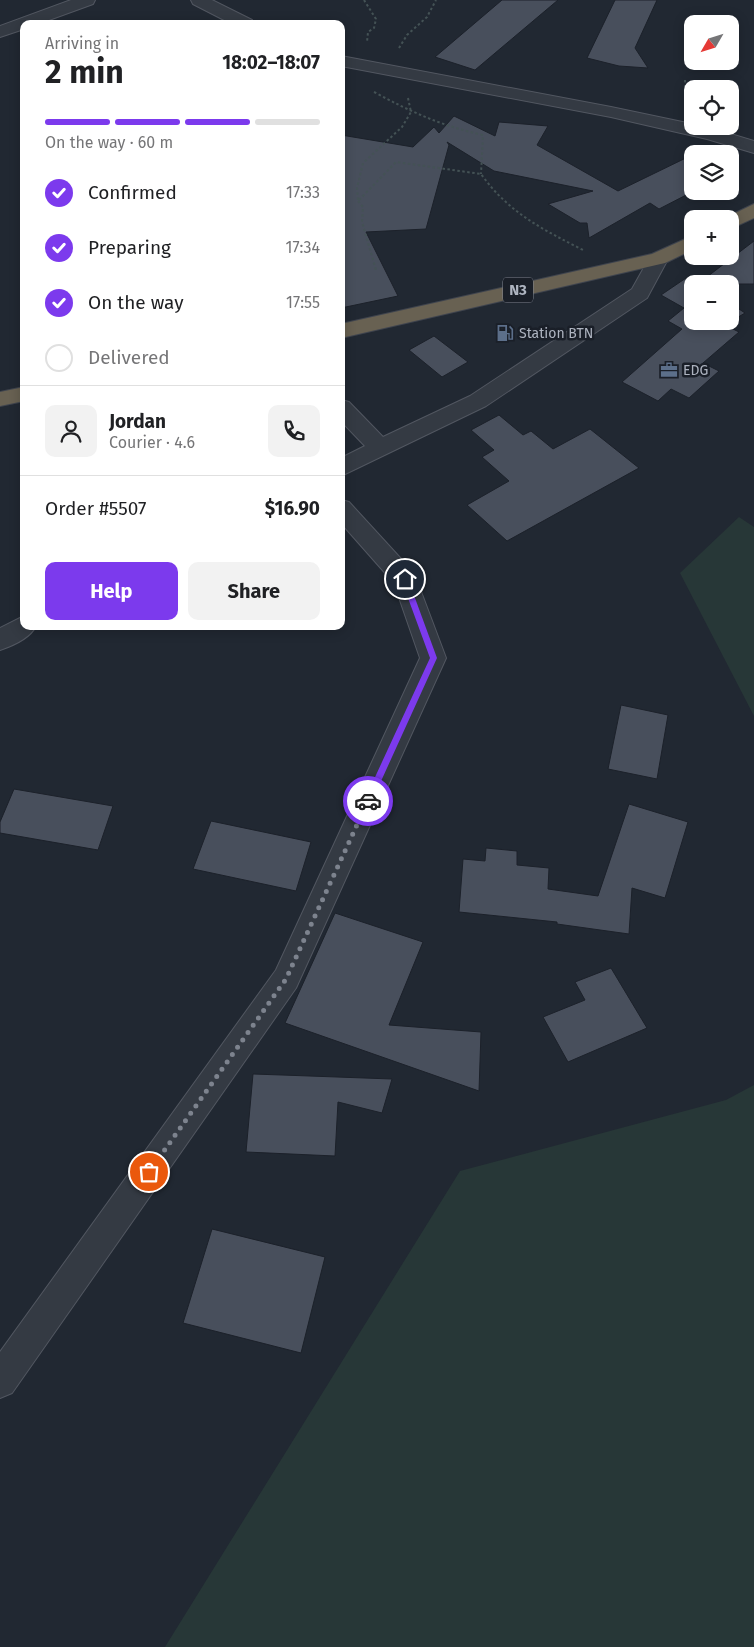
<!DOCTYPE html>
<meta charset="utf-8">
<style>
:root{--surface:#fff;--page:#f2f2f2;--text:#202124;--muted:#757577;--line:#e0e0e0;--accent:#7c3aed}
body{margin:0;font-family:"Fira Sans",sans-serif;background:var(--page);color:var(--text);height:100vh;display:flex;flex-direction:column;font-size:19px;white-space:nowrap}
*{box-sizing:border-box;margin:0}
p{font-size:16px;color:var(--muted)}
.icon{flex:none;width:28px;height:28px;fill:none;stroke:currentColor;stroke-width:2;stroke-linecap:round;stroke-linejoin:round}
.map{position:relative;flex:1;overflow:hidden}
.side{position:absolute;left:20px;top:20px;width:325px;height:610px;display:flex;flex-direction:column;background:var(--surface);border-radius:10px;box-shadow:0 2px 12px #0003}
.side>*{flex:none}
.needle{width:32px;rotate:231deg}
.buttons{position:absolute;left:684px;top:15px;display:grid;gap:10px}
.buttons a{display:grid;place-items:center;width:55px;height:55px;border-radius:10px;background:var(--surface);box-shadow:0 2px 12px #0003;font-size:25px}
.pin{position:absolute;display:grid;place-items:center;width:42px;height:42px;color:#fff;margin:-21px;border:2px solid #fff;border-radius:50%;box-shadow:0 1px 5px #0007}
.courier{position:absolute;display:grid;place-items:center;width:50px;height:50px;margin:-25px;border:4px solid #7c3aed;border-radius:50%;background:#fff;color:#222;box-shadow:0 1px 6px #0007}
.headline em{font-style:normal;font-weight:700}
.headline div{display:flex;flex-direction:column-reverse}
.headline{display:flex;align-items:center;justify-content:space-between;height:85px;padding:0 25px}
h1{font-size:32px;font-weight:700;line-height:38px}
.bar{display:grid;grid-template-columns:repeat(4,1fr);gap:8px 5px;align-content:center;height:60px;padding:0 25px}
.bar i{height:6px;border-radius:4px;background:var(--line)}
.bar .current{background:var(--accent)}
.bar p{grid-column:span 4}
.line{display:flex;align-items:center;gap:12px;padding:0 25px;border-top:1px solid var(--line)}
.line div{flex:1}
.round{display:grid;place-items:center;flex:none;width:52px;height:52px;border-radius:10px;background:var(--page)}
ol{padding:0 25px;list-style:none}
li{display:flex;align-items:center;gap:15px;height:55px}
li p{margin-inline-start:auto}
li .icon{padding:5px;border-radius:50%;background:var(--accent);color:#fff;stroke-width:4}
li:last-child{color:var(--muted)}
li i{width:28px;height:28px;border:2px solid var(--line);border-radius:50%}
.cta{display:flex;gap:10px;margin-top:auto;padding:10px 25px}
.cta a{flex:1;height:58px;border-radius:10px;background:var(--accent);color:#fff;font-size:20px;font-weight:700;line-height:58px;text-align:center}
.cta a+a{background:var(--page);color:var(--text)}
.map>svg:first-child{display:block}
.green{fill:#273737}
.building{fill:#484f5c;stroke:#1c212a}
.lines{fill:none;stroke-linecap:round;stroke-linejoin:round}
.minor-casing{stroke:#525761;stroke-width:2}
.highway-casing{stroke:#3f444e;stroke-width:2}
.path{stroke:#445255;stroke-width:2;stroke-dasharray:2.5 2.5;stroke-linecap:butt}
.minor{fill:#343a43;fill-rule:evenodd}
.highway{fill:#686152;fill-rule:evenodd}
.route{fill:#7c3aed}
.done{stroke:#7d838e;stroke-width:5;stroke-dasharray:0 9}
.labels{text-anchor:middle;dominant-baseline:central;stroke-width:5;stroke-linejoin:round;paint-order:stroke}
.far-poi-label{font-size:14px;fill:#aeb4c0;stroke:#1a1f28;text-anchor:start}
.shield{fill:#1a1f28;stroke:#828792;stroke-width:1}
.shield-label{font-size:15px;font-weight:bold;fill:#aeb4c0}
</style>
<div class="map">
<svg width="754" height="1647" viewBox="0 0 754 1647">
<rect width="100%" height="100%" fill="#212832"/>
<path class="green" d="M739,517L754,527V716L680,573Z
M754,1085V1647H165L460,1171L726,1100Z"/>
<path class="building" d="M502,0H558L475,70L435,57Z
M615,0H657L635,48L648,68L619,66L587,58Z
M454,116L495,136L499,122L548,126L537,145L618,191L692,155V192L659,209L650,203L589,238L587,223H580L548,204L593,191L494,171L447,142L449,145L426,229L366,232L398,296L341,308V135L413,147L434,127L439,133Z
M754,241V284H698L699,283Z
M686,278L697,284H692V321H730V303L745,313L725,325L739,332L703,363L719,371L689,398L671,389L658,401L622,382L682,329L668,321L684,308L661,295Z
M434,336L468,362L442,377L409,350Z
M499,415L523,435L531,431L553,449L590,429L639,468L507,541L467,505L509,481L482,457L494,450L471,430Z
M621,705L668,715L657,779L608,769Z
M14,789L113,806L98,850L0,833V822Z
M629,804L688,822L665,898L632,888L629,934L557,924V922L459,912L463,859L485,861L486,848L517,851V865L549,868L548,889L598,896Z
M211,821L311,842L296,891L193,869Z
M335,913L423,942L389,1025L481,1032L479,1091L285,1023Z
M611,968L647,1028L568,1062L543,1017L585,1000L575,982Z
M253,1074L282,1075L392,1079L382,1113L338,1102L335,1156L246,1152Z
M212,1229L325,1257L301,1353L183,1323Z"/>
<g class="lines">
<g class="minor-casing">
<path id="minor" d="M71,0H95L93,4L38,24H24V29L0,37V26Z
M191,0H212L252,20L254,24H232L193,4Z
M341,56L611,107L692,124V126L711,128L754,141V153L707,139L611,117L341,66Z
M658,253L665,255L668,259L647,298L486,406L341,476V458L365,446L341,421V400L349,402L383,437L470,396L632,289L651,255Z
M341,500L349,502L414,573L446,658L296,988L12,1393L0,1398V1352L276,970L420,658L394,583L341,523Z
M24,616V626H36C30,638 12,646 0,650V628Z"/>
</g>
<g class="highway-casing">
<path id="highway" d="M754,204V218L730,229V219H723Z
M692,236V250L665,263L341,338V324L652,254Z
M24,387V401L0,406V392Z"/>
</g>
<path class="path" d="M364,0L376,19L374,28L368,32L367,42
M399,48L407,35L427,17L436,0
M685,80L686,105
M374,92C411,112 442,126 483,135L481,174
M408,98L411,112L402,127L363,163L357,188L358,201L396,162L481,174C509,213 542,229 583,250
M358,201L363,207L362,222L376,270"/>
<use href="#minor" class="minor"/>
<use href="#highway" class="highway"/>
</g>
<path class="route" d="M405,576L408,579L437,658L372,801L368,804L364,801L430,658L401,579Z"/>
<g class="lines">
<path class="done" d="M149,1172L286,979L368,801"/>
</g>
<defs>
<g id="fuel-bare" transform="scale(1.35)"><path d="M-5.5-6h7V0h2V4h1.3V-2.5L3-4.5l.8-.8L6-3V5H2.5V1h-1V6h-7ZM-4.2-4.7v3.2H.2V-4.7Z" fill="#5c6f8a" stroke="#1a1f28" stroke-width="2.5" paint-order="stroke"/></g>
<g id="office-bare" transform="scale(1.35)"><path d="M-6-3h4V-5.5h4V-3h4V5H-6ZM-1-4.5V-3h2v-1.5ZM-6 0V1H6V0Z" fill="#5c6f8a" stroke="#1a1f28" stroke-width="2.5" paint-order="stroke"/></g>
</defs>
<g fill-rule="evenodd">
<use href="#fuel-bare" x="505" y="333"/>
<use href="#office-bare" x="669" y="370"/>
</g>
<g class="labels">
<g class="far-poi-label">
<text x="519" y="333">Station BTN</text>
<text x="683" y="370">EDG</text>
</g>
<rect class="shield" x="503" y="277.5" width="30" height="25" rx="4"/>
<g class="shield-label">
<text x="518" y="290">N3</text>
</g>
</g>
</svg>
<div class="buttons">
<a><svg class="needle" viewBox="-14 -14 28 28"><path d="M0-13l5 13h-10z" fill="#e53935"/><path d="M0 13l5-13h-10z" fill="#757577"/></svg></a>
<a><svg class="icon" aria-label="locate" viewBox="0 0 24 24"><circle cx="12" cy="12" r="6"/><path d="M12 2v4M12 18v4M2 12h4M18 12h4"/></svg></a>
<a><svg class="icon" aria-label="layers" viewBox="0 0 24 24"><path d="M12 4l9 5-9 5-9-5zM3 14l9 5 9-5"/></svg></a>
<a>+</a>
<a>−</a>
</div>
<div class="pin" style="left:149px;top:1172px;background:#ea580c"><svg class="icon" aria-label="bag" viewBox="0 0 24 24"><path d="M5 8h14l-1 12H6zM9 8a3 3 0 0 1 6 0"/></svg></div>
<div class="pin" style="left:405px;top:579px;background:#1f2937"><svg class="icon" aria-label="home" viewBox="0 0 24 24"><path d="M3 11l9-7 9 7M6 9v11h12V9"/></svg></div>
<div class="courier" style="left:368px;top:801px"><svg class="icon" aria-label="car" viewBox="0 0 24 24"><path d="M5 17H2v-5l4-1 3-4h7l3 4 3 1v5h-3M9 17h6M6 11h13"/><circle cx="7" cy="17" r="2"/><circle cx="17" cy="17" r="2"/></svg></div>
<section class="side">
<div class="headline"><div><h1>2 min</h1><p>Arriving in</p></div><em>18:02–18:07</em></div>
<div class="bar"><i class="current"></i><i class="current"></i><i class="current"></i><i></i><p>On the way · 60 m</p></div>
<ol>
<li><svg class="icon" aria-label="check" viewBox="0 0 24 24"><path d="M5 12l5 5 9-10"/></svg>Confirmed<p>17:33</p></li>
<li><svg class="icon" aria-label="check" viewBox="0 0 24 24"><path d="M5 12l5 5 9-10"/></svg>Preparing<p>17:34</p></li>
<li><svg class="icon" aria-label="check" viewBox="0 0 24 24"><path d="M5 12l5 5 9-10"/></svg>On the way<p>17:55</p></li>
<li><i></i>Delivered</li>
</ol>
<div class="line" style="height:90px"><a class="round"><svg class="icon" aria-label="person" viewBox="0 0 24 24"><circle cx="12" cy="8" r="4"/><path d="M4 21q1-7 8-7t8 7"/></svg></a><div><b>Jordan</b><p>Courier · 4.6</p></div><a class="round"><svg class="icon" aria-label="phone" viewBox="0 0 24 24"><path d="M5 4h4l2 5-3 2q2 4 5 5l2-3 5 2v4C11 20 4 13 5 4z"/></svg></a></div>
<div class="line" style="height:65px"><div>Order #5507</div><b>$16.90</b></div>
<div class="cta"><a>Help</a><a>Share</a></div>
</section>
</div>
